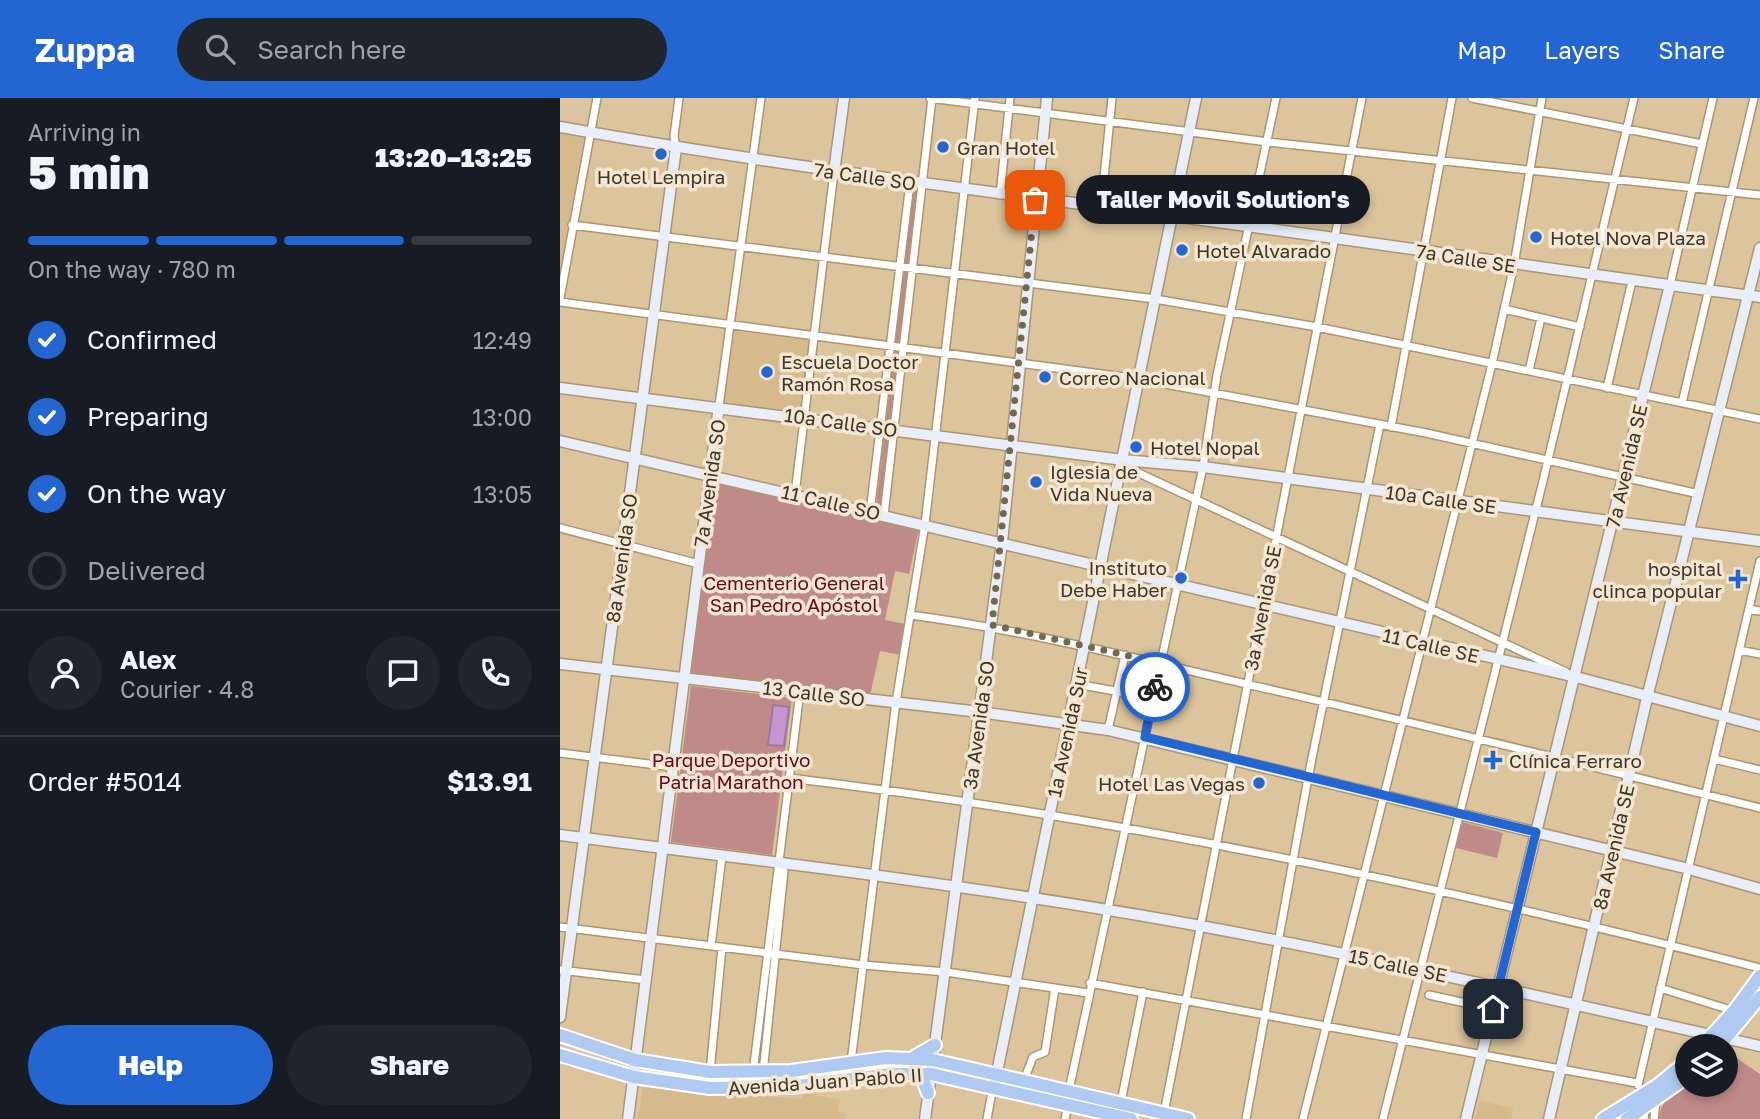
<!DOCTYPE html>
<meta charset="utf-8">
<style>
:root{--surface:#171b24;--page:#20242c;--text:#f1f3f6;--muted:#9ea1a6;--line:#363941;--accent:#2366d2}
body{margin:0;font-family:"Golos Text",sans-serif;background:var(--page);color:var(--text);height:100vh;display:flex;flex-direction:column;font-size:26px;white-space:nowrap}
*{box-sizing:border-box;margin:0}
p{font-size:23px;color:var(--muted)}
.icon{flex:none;width:38px;height:38px;fill:none;stroke:currentColor;stroke-width:2;stroke-linecap:round;stroke-linejoin:round}
.map{position:relative;flex:1;overflow:hidden}
.drawer{display:flex;flex-direction:column;background:var(--surface);width:560px}
.drawer>*{flex:none}
.controls{position:absolute;left:1115px;top:936px;display:grid;gap:14px}
.controls a{display:grid;place-items:center;width:63px;height:63px;border-radius:50%;background:var(--surface);box-shadow:0 4px 10px #0003;font-size:35px}
.pin{position:absolute;display:grid;place-items:center;width:60px;height:60px;color:#fff;margin:-30px;border-radius:14px;box-shadow:0 4px 10px #0006}
.courier{position:absolute;display:grid;place-items:center;width:70px;height:70px;margin:-35px;border:5px solid #2366d2;border-radius:50%;background:#fff;color:#222;box-shadow:0 2px 9px #0007}
.bubble{position:absolute;height:49px;border-radius:24px;background:var(--surface);box-shadow:0 4px 10px #0003;font-size:23px;font-weight:800;line-height:49px;text-align:center}
.headline em{font-style:normal;font-weight:800}
.headline div{display:flex;flex-direction:column-reverse}
.headline{display:flex;align-items:center;justify-content:space-between;height:119px;padding:0 28px}
h1{font-size:46px;font-weight:800;line-height:52px}
.bar{display:grid;grid-template-columns:repeat(4,1fr);gap:10px 7px;align-content:center;height:84px;padding:0 28px}
.bar i{height:9px;border-radius:5px;background:var(--line)}
.bar .active{background:var(--accent)}
.bar p{grid-column:span 4}
.line{display:flex;align-items:center;gap:18px;padding:0 28px;border-top:2px solid var(--line)}
.line div{flex:1}
.round{display:grid;place-items:center;flex:none;width:74px;height:74px;border-radius:37px;background:var(--page)}
ol{padding:0 28px;list-style:none}
li{display:flex;align-items:center;gap:21px;height:77px}
li p{margin-inline-start:auto}
li .icon{padding:7px;border-radius:50%;background:var(--accent);color:#fff;stroke-width:4}
li:last-child{color:var(--muted)}
li i{width:38px;height:38px;border:4px solid var(--line);border-radius:50%}
.button{display:flex;gap:14px;margin-top:auto;padding:14px 28px}
.button a{flex:1;height:80px;border-radius:42px;background:var(--accent);color:#fff;font-size:28px;font-weight:800;line-height:80px;text-align:center}
.button a+a{background:var(--page);color:var(--text)}
header{display:flex;align-items:center;gap:42px;box-sizing:border-box;height:98px;padding:0 35px;background:var(--accent);color:#fff}
header strong{font-size:33px}
nav{display:flex;gap:38px;margin-inline-start:auto;font-size:24px}
.search{width:490px;height:63px;background:var(--page);display:flex;align-items:center;gap:18px;box-sizing:border-box;padding:0 24px;border-radius:38px;color:var(--muted);font-size:26px}
main{display:flex;flex:1;min-height:0}
.map>svg:first-child{display:block}
.built{fill:#d7ba8b}
.green{fill:#c08a89}
.water{fill:#c696d1;stroke:#9e799d;stroke-width:2}
.lines{fill:none;stroke-linecap:round;stroke-linejoin:round}
.street-casing{stroke:#ad956f;stroke-width:10}
.secondary-casing{stroke:#ad956f;stroke-width:13}
.highway-casing{stroke:#fff;stroke-width:16}
.street{stroke:#fff;stroke-width:7}
.secondary{stroke:#e8effb;stroke-width:10}
.highway{stroke:#b1caf2;stroke-width:12}
.done{stroke:#76674f;stroke-width:7;stroke-dasharray:0 12.6}
.route{stroke:#2366d2;stroke-width:9}
.poi-dot{fill:#2366d2;stroke:#f3e6d2;stroke-width:2.5}
.labels{text-anchor:middle;dominant-baseline:central;stroke-width:7;stroke-linejoin:round;paint-order:stroke}
.poi-label{font-size:19px;fill:#3f3525;stroke:#f3e6d2;text-anchor:start}
.street-label{font-size:19px;fill:#3f3525;stroke:#f3e6d2}
.park-label{font-size:19px;fill:#690619;stroke:#f3e6d2}
</style>
<header>
<strong>Zuppa</strong>
<div class="search"><svg class="icon" aria-label="search" viewBox="0 0 24 24"><circle cx="10" cy="10" r="6"/><path d="M15 15l6 6"/></svg>Search here</div>
<nav><a>Map</a><a>Layers</a><a>Share</a></nav>
</header>
<main>
<section class="drawer">
<div class="headline"><div><h1>5 min</h1><p>Arriving in</p></div><em>13:20–13:25</em></div>
<div class="bar"><i class="active"></i><i class="active"></i><i class="active"></i><i></i><p>On the way · 780 m</p></div>
<ol>
<li><svg class="icon" aria-label="check" viewBox="0 0 24 24"><path d="M5 12l5 5 9-10"/></svg>Confirmed<p>12:49</p></li>
<li><svg class="icon" aria-label="check" viewBox="0 0 24 24"><path d="M5 12l5 5 9-10"/></svg>Preparing<p>13:00</p></li>
<li><svg class="icon" aria-label="check" viewBox="0 0 24 24"><path d="M5 12l5 5 9-10"/></svg>On the way<p>13:05</p></li>
<li><i></i>Delivered</li>
</ol>
<div class="line" style="height:126px"><a class="round"><svg class="icon" aria-label="person" viewBox="0 0 24 24"><circle cx="12" cy="8" r="4"/><path d="M4 21q1-7 8-7t8 7"/></svg></a><div><b>Alex</b><p>Courier · 4.8</p></div><a class="round"><svg class="icon" aria-label="chat" viewBox="0 0 24 24"><path d="M4 5h16v11H9l-5 4z"/></svg></a><a class="round"><svg class="icon" aria-label="phone" viewBox="0 0 24 24"><path d="M5 4h4l2 5-3 2q2 4 5 5l2-3 5 2v4C11 20 4 13 5 4z"/></svg></a></div>
<div class="line" style="height:91px"><div>Order #5014</div><b>$13.91</b></div>
<div class="button"><a>Help</a><a>Share</a></div>
</section>
<div class="map">
<svg width="1200" height="1021" viewBox="0 0 1200 1021">
<rect width="100%" height="100%" fill="#dcc49c"/>
<path class="built" d="M0,35L26,40L0,187Z
M175,233L250,242L241,316L164,305Z
M83,988L242,1001L244,995L280,1002L278,1013L286,1015L285,1021H78Z
M920,1003L953,1010L951,1021H915Z"/>
<path class="green" d="M353,92H361L324,409L316,408Z
M155,381L359,430L349,476L335,473L325,522L346,526L341,557L320,553L310,597L130,577Z
M131,588L232,600L212,757L111,744Z
M902,724L943,735L937,760L896,750Z
M1166,953L1200,976V1021H1099C1103,985 1138,987 1166,987Z"/>
<path class="water" d="M213,607L229,609L224,648L208,647Z"/>
<g class="lines">
<g class="street-casing">
<path id="street" d="M370,0L708,44L1200,97
M912,0L1142,46
M116,50L114,38L119,0
M440,97L450,0
M541,110L552,0
M12,127L595,201L757,229L1200,321
M1110,187L1153,0
M0,200L37,0
M0,204L579,281L866,335L1139,396
M944,211L1020,229
M969,273L981,220
M1047,290L1072,183
M1122,305L1194,0
M159,308L201,0
M831,329L892,0
M563,362L568,370L1006,574
M235,396L274,74
M310,414L350,85
M324,417L372,0
M0,430L139,466
M1189,511L1200,513
M350,517C464,532 574,560 686,586C858,625 1029,668 1200,710
M1179,552L1200,556
M517,586L593,600
M548,632L565,557
M0,655L113,669
M1154,661L1200,672
M229,680C558,719 880,788 1200,870
M0,829L303,867L386,874L528,895
M151,848L162,758
M0,872L86,882
M530,885L1077,985
M1100,890L1174,913
M869,897L933,911
M291,964L336,604L365,426L415,0
M150,974L162,849
M193,975L240,593
M203,975L224,773L220,765
M464,982L473,959L485,954L495,890
M1078,987L1200,463
M509,992L643,369L657,277L716,0
M561,1004L583,894
M604,1015L802,0
M427,1021L433,989
M505,1021L508,1007
M686,1021L748,680L820,326
M743,1021L932,266L954,167L982,0
M823,1021L983,383L1074,0
M1084,1021L1085,1011
M1094,1021L1096,1003"/>
</g>
<g class="secondary-casing">
<path id="secondary" d="M0,29C228,70 458,97 687,128C858,151 1029,177 1200,199
M274,74L284,0
M0,290L563,362L643,369L1200,443
M0,343L1016,579L1200,628
M0,566L420,614L548,632L1129,771L1200,791
M0,737C205,763 409,787 613,823C810,858 1005,905 1200,948
M0,919L116,50
M435,984L636,0
M68,1021L159,308
M365,1021L442,444L487,0
M906,1021L1110,187
M989,1021L1087,600L1200,150"/>
</g>
<g class="highway-casing">
<path id="highway" d="M0,937L75,962L150,974L231,973L326,960L373,962L628,1021
M1142,948L1174,913L1200,878
M1159,948L1200,899
M0,957L74,979L150,990L231,989L330,976H371L571,1021
M354,959L375,947
M353,975L363,982L368,995
M1043,1021L1098,987L1127,963
M1067,1021L1127,979"/>
</g>
<use href="#street" class="street"/>
<use href="#secondary" class="secondary"/>
<use href="#highway" class="highway"/>
</g>
<g class="lines">
<path class="done" d="M475,102L432,527L600,565L595,589"/>
<path class="route" d="M595,589L585,639L976,734L933,911"/>
</g>
<g class="poi-dot">
<circle cx="383" cy="49" r="7"/>
<circle cx="101" cy="56" r="7"/>
<circle cx="976" cy="139" r="7"/>
<circle cx="622" cy="152" r="7"/>
<circle cx="207" cy="274" r="7"/>
<circle cx="485" cy="279" r="7"/>
<circle cx="576" cy="349" r="7"/>
<circle cx="476" cy="384" r="7"/>
<circle cx="621" cy="480" r="7"/>
<path d="M1174.5 470.5h7v7h7v7h-7v7h-7v-7h-7v-7h7z"/>
<path d="M929.5 651.5h7v7h7v7h-7v7h-7v-7h-7v-7h7z"/>
<circle cx="699" cy="685" r="7"/>
</g>
<g class="labels">
<g class="poi-label">
<text x="397" y="49">Gran Hotel</text>
<text x="101" y="78" text-anchor="middle">Hotel Lempira</text>
<text x="990" y="139">Hotel Nova Plaza</text>
<text x="636" y="152">Hotel Alvarado</text>
<text x="221" y="263">Escuela Doctor<tspan x="221" dy="22">Ramón Rosa</tspan></text>
<text x="499" y="279">Correo Nacional</text>
<text x="590" y="349">Hotel Nopal</text>
<text x="490" y="373">Iglesia de<tspan x="490" dy="22">Vida Nueva</tspan></text>
<text x="607" y="469" text-anchor="end">Instituto<tspan x="607" dy="22">Debe Haber</tspan></text>
<text x="1162" y="470" text-anchor="end">hospital<tspan x="1162" dy="22">clinca popular</tspan></text>
<text x="949" y="662">Clínica Ferraro</text>
<text x="685" y="685" text-anchor="end">Hotel Las Vegas</text>
</g>
<g class="street-label">
<text transform="translate(305 78) rotate(8)">7a Calle SO</text>
<text transform="translate(906 160) rotate(9)">7a Calle SE</text>
<text transform="translate(281 324) rotate(8)">10a Calle SO</text>
<text transform="translate(1066 368) rotate(-77)">7a Avenida SE</text>
<text transform="translate(149 385) rotate(-82)">7a Avenida SO</text>
<text transform="translate(881 401) rotate(8)">10a Calle SE</text>
<text transform="translate(271 404) rotate(13)">11 Calle SO</text>
<text transform="translate(61 460) rotate(-82)">8a Avenida SO</text>
<text transform="translate(702 510) rotate(-79)">3a Avenida SE</text>
<text transform="translate(871 547) rotate(13)">11 Calle SE</text>
<text transform="translate(254 595) rotate(7)">13 Calle SO</text>
<text transform="translate(418 627) rotate(-82)">3a Avenida SO</text>
<text transform="translate(507 634) rotate(-78)">1a Avenida Sur</text>
<text transform="translate(1053 749) rotate(-77)">8a Avenida SE</text>
<text transform="translate(838 867) rotate(12)">15 Calle SE</text>
<text transform="translate(265 983) rotate(-4)">Avenida Juan Pablo II</text>
</g>
<g class="park-label">
<text x="234" y="484">Cementerio General<tspan x="234" dy="22">San Pedro Apóstol</tspan></text>
<text x="171" y="661">Parque Deportivo<tspan x="171" dy="22">Patria Marathon</tspan></text>
</g>
</g>
</svg>
<div class="controls">
<a><svg class="icon" aria-label="layers" viewBox="0 0 24 24"><path d="M12 4l9 5-9 5-9-5zM3 14l9 5 9-5"/></svg></a>
</div>
<div class="pin" style="left:475px;top:102px;background:#ea580c"><svg class="icon" aria-label="bag" viewBox="0 0 24 24"><path d="M5 8h14l-1 12H6zM9 8a3 3 0 0 1 6 0"/></svg></div>
<div class="pin" style="left:933px;top:911px;background:#1f2937"><svg class="icon" aria-label="home" viewBox="0 0 24 24"><path d="M3 11l9-7 9 7M6 9v11h12V9"/></svg></div>
<div class="courier" style="left:595px;top:589px"><svg class="icon" aria-label="bike" viewBox="0 0 24 24"><circle cx="6" cy="16" r="4"/><circle cx="18" cy="16" r="4"/><path d="M6 16l4-8h5l3 8M10 8l3 8H6M13 5h3"/></svg></div>
<div class="bubble" style="left:516px;top:77px;width:294px">Taller Movil Solution's</div>
</div>
</main>
